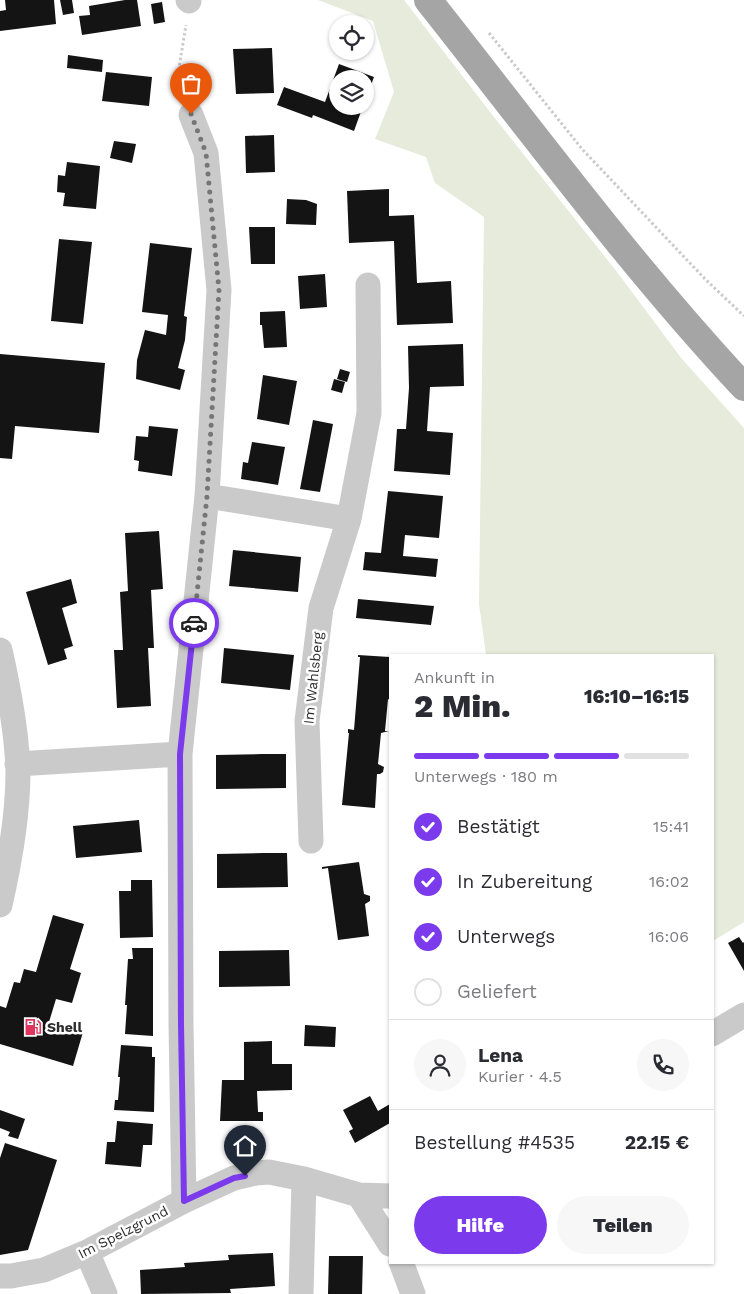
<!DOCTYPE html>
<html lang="de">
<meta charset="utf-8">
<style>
:root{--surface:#fff;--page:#f7f7f7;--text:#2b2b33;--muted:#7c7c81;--line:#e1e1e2;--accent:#7c3aed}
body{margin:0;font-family:"Work Sans",sans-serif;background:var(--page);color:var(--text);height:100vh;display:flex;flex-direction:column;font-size:19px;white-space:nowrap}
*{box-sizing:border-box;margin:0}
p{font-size:16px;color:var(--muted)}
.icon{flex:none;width:28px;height:28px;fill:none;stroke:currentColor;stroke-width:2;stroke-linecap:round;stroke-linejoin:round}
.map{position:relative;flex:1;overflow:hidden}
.sheet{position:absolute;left:389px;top:654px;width:325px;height:610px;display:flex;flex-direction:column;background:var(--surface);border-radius:0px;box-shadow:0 1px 4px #0004}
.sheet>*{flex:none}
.tools{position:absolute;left:329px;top:15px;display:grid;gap:10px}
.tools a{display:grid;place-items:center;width:45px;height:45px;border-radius:50%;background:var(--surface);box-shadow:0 1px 4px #0004;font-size:25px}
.pin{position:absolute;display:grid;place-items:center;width:42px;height:42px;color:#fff;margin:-51px -21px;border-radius:50% 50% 50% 0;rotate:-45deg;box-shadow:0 0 5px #0007}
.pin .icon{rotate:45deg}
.courier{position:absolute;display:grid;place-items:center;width:50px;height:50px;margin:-25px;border:4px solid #7c3aed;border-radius:50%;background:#fff;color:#222;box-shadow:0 1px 6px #0007}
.head em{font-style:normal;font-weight:800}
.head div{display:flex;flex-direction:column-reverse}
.head{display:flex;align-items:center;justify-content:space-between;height:85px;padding:0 25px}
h1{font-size:32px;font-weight:800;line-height:38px}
.bar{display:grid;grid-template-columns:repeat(4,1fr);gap:8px 5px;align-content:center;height:60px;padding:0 25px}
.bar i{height:6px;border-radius:4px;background:var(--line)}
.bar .on{background:var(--accent)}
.bar p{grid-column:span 4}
.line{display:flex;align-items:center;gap:12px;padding:0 25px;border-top:1px solid var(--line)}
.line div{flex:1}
.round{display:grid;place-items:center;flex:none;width:52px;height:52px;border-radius:26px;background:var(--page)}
ol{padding:0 25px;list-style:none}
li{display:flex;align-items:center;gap:15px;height:55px}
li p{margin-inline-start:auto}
li .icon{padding:5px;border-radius:50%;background:var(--accent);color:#fff;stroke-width:4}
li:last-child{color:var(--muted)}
li i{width:28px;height:28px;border:2px solid var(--line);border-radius:50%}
.action{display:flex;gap:10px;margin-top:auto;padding:10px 25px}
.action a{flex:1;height:58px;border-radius:30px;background:var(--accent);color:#fff;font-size:20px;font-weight:800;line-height:58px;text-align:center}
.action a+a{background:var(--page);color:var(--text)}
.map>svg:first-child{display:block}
.green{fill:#e6ebdb}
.building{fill:#141414}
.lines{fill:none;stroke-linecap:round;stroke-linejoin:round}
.path{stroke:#cacaca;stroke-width:3;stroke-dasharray:2.5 2.5;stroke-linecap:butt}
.minor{stroke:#cacaca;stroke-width:25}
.major{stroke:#a5a5a5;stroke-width:28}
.done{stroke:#767676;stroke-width:5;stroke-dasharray:0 9}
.route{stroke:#7c3aed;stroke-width:6}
.labels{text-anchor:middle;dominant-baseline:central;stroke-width:5;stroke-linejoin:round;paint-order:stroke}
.street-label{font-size:14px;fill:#2d2d2d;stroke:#fff}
.poi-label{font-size:14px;font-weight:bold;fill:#2d2d2d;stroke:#fff;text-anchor:start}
</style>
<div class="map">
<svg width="744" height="1294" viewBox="0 0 744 1294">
<rect width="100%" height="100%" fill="#fff"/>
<path class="green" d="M318,0H404L490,112L617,272L682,359L744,428V922L713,941L712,655H486L479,604L484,217L435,183L426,157L375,139L394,92L373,21Z"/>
<path class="building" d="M5,0H54L56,24L0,31V11L6,10Z
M60,0H72L74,13L63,15Z
M125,0H137L141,26L82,35L79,16L90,15L89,6Z
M162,2L165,22L154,24L151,4Z
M272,48L274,93L236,94L233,49Z
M68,55L103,60L102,72L67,68Z
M339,64L374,77L365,101V79H338V106H363L354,131L313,115L312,118L277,105L284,87L325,102Z
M106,72L152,77L149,106L102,101Z
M274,135L275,172L246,173L245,136Z
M114,141L136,144L132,163L110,158Z
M67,162L100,166L96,209L63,206L65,193L57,192L58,175L65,176Z
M389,189V216L414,215L417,283L451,281L453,323L397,325L394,241L349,243L347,191Z
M287,199L306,200L317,204L316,225L286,224Z
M249,227H275V264H251Z
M59,239L92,242L83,324L51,321Z
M150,243L192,248L184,316L187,317L185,340L178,368L185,370L180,390L136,379L137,360L145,330L166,335L168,315L142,312Z
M325,274L327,307L300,309L298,276Z
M285,311L287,347L264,348L262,325H260V312Z
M463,344L464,386L430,387L427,431L453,433L450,475L394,471L397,429H406L409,388L408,346Z
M0,354L105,363L99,433L15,426L12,459L0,458Z
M340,369L350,372L347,382L337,379Z
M263,375L297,381L289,425L257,419Z
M334,379L345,382L342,393L331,390Z
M313,420L333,424L320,492L300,489Z
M149,426L178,429L172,476L138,471L139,461L134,460L136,436L148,437Z
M252,442L285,447L278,485L241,479L243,462L248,463Z
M388,491L443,496L439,538L405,535L403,556L438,559L436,577L363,570L365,552L381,553Z
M159,531L163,589L151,590L154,648H148L151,706L117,708L114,650H123L120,592L128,591L125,533Z
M233,550L301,557L298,592L229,586Z
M71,579L77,603L62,608L73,646L64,649L67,659L48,665L26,592Z
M358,599L434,606L431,625L356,618Z
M224,648L294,655L290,690L221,683Z
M358,655L390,657V700L388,699L385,731H389L381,733L378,764L384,767L383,772L380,774H377L375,808L342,805L349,733H348V729L354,730L360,657H358Z
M262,754H286V788L216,789V755Z
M139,820L142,852L76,858L73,826Z
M263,853H287L288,887L217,888V854Z
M359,862L364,894L370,896V901L365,904L369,936L338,940L328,868L322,869V867Z
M131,880H152L153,937L120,938L119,891H131Z
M53,915L84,924L70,969L81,973L72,1003L56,999L49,1022L83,1032L73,1066L0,1044V1006L6,1008L14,982L20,983L24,969L36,972Z
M739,937L743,943L744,942V971L728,943Z
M132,948H153V1036L125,1034L127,1005H125L128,959H133Z
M289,950L290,986L219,987V951Z
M305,1025L336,1027L335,1047L304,1046Z
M272,1041V1064H292V1090L257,1091L258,1112H263V1121H220L222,1080H244V1042Z
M121,1045L152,1047V1057H155L154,1112L114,1110L115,1100H118L120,1077H118Z
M370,1096L378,1111L390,1104V1123L355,1143L349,1131L353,1129L343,1110Z
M0,1110L25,1119L18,1139L8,1136L10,1132L0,1128Z
M117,1121L153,1124L152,1145H143L141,1167L105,1164L107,1142H115Z
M5,1143L57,1160L28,1250L0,1255V1158Z
M273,1253L275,1286L230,1289L231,1293L141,1294L140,1270L185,1267L184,1263L229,1260L228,1255Z
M329,1256H363L362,1294H328Z"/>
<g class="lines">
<path class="path" d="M489,33L582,149L705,279L744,316
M180,94L176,86L186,25"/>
<path class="minor" d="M188,0L189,1
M207,496L349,519
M0,650C9,690 17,731 18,772C18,817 10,861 0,905
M17,764L180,754
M311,841L307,721L321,608L349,519L369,413L368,285
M712,1034L744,1015
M359,1195L390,1244
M184,1201L181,1024L180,754L207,496L219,290L206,153L191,115
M87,1252L105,1294
M401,1262L413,1294
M0,1276H11L44,1270L87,1252L184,1201L234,1178L256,1173L269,1172L304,1179L359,1195L390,1196
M301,1294L304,1179"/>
<path class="major" d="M428,0C531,130 630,265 744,387"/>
</g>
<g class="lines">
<path class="done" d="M191,114L206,153L219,290L207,496L194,623"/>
<path class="route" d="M194,623L180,754L181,1024L184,1201L234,1178L245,1176"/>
</g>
<defs>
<g id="fuel-bare" transform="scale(1.35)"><path d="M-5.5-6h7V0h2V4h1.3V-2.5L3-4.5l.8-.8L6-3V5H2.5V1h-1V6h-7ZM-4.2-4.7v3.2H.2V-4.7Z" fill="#df355f" stroke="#fff" stroke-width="2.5" paint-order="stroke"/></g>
</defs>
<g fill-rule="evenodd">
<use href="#fuel-bare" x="33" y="1027"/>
</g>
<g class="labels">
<g class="street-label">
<text transform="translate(313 678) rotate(-84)">Im Wahlsberg</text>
<text transform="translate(123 1232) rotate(-27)">Im Spelzgrund</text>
</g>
<g class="poi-label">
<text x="47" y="1027">Shell</text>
</g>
</g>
</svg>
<div class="tools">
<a><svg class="icon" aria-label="locate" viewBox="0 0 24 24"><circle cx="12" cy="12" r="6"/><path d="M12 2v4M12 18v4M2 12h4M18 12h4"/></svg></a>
<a><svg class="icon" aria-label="layers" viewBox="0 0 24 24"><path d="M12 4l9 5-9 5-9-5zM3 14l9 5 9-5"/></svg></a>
</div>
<div class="pin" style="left:191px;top:114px;background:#ea580c"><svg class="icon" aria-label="bag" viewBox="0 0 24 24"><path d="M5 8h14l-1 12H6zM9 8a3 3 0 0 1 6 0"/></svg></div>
<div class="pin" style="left:245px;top:1176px;background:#1f2937"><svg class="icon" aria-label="home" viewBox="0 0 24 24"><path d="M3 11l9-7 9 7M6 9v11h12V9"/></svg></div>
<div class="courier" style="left:194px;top:623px"><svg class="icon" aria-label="car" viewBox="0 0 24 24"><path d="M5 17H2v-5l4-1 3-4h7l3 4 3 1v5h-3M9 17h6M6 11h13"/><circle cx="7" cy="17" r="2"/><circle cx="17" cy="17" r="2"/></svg></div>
<section class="sheet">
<div class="head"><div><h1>2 Min.</h1><p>Ankunft in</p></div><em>16:10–16:15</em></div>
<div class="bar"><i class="on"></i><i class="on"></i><i class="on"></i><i></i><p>Unterwegs · 180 m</p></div>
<ol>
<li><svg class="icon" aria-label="check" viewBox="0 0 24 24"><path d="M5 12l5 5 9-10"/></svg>Bestätigt<p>15:41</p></li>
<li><svg class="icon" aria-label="check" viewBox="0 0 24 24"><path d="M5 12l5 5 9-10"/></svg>In Zubereitung<p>16:02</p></li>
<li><svg class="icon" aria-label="check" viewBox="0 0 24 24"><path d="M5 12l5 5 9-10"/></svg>Unterwegs<p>16:06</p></li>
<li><i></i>Geliefert</li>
</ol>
<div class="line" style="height:90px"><a class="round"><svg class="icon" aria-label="person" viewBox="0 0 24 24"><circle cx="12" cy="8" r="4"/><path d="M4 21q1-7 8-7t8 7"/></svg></a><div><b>Lena</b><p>Kurier · 4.5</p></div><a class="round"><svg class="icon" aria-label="phone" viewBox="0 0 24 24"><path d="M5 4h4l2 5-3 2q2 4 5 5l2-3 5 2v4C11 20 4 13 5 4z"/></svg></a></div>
<div class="line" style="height:65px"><div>Bestellung #4535</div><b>22.15 €</b></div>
<div class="action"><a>Hilfe</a><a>Teilen</a></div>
</section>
</div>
